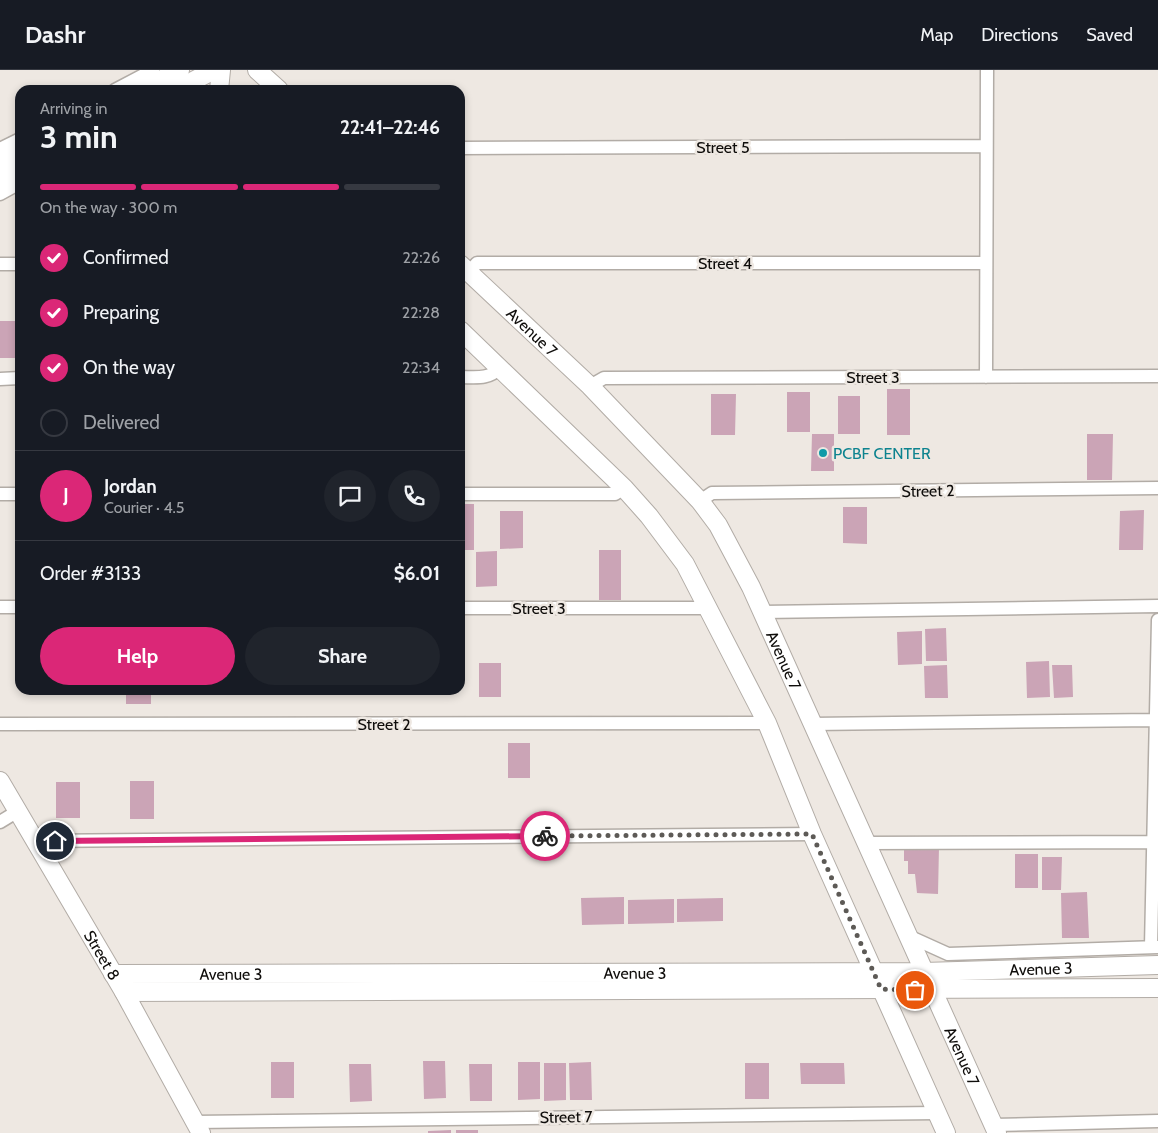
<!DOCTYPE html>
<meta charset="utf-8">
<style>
:root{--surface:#171b24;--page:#20242c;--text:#f1f3f6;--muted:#9ea1a6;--line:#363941;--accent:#db2777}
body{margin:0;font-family:Cabin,sans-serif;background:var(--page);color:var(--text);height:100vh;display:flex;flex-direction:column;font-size:19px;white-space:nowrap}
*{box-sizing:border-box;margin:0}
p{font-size:16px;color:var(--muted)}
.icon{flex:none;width:28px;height:28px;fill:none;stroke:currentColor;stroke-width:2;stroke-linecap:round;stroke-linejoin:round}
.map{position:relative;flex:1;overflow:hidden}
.side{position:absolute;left:15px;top:15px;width:450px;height:610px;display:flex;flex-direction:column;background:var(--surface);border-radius:15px;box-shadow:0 2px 8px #0003}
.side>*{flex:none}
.pin{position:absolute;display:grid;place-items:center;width:42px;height:42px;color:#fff;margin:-21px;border:2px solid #fff;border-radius:50%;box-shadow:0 1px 5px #0007}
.courier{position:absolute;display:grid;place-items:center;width:50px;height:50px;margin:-25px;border:4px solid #db2777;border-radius:50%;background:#fff;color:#222;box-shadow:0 1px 6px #0007}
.head em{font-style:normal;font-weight:700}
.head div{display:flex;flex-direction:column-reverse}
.head{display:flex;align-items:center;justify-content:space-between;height:85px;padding:0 25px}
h1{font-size:32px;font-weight:700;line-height:38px}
.bar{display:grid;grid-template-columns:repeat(4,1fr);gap:8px 5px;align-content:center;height:60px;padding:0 25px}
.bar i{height:6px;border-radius:4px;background:var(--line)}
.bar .active{background:var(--accent)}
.bar p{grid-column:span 4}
.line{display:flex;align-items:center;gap:12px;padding:0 25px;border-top:1px solid var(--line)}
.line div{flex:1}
.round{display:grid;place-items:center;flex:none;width:52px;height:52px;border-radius:26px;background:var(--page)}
ol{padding:0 25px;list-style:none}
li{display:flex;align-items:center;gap:15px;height:55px}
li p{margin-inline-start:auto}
li .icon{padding:5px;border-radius:50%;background:var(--accent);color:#fff;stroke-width:4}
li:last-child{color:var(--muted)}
li i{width:28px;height:28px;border:2px solid var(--line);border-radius:50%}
.button{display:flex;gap:10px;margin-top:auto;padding:10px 25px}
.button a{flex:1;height:58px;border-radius:30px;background:var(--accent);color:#fff;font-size:20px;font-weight:700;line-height:58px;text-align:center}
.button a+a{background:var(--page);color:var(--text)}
header{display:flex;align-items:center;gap:30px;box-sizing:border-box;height:70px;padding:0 25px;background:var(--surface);border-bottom:1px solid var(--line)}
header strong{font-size:24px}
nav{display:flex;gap:28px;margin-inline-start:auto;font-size:18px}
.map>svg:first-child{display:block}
.building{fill:#cba4b6}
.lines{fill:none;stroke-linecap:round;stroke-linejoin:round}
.street-casing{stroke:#b2aca6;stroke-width:15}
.secondary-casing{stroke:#b2aca6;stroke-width:20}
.street{stroke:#fff;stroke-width:12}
.secondary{stroke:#fff;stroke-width:18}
.done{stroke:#5d5a56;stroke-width:5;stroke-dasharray:0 9}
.route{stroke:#db2777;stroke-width:6}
.culture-dot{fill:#0f9aa8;stroke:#eee8e2;stroke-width:2}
.labels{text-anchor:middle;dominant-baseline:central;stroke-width:5;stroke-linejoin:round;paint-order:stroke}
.street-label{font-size:16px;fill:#0f0d0b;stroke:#eee8e2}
.culture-label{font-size:16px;fill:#0d838f;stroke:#eee8e2;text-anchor:start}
</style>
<header>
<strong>Dashr</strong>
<nav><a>Map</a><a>Directions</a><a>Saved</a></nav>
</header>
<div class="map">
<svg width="1158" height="1063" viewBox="0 0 1158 1063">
<rect width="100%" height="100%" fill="#eee8e2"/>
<path class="building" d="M0,251H20V288H0Z
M887,319H910V365H887Z
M787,322H810V362H787Z
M711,324H736L735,365H711Z
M838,326H860V364H838Z
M812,364H834V401H811Z
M1087,364H1113L1112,410H1087Z
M460,434H474V480H460Z
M843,437H867V474L843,473Z
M1144,440L1143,480H1119L1120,441Z
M500,441H523V478L500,479Z
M599,480H621V530H599Z
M497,481V516L476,517V482Z
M946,558L947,591H926L925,559Z
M922,561V594L898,595L897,562Z
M1049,591L1050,627L1027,628L1026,592Z
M479,593H501V627H479Z
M947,595L948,628H925L924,596Z
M1052,595H1072L1073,627L1054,628Z
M126,620H151V634H126Z
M508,673H530V708H508Z
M130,711H154V749H130Z
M56,712H80V748H56Z
M904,777H939L938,824L917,823L915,804H908V791H904Z
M1015,784H1038V818H1015Z
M1042,787H1062L1061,820H1042Z
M1087,822L1089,868H1062L1061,823Z
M624,827V854L582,855L581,828Z
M723,828V851L677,852V829Z
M674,829V853L628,854V830Z
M423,991H445L446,1028L424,1029Z
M271,992H294V1028H271Z
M518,992H540V1029L518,1030Z
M591,992L592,1030H570L569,993Z
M544,993H566V1030L544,1031Z
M745,993H769V1029H745Z
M800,993H844L845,1014H801Z
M349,994H371L372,1031L350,1032Z
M469,994H492V1031H470Z
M451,1060V1063H428V1061Z
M456,1060H478V1063H456Z"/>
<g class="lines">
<g class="street-casing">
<path id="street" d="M115,20L153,0
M460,78L986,76
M0,79L20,69
M0,124L20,113
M0,194H20
M469,202L477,193H986
M460,307C475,307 489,310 499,298
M986,307L987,0
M0,309L20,308
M590,316L604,308L1158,306
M0,424H20
M460,424H615L624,418
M700,431L712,423L1158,418
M0,537H20
M460,538H708
M763,542L1158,536
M0,654L767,653
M812,654L1155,650
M0,752L18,741
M35,771L812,764
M865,773L1153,772
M906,865L948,884L1158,877
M1151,877L1158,550
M195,1052L937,1043
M993,1055L1158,1051"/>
</g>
<g class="secondary-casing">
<g id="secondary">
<path d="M257,0L279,20"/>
<path d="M141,20L180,0"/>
<path d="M176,20L214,0"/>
<path d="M219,20L221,0"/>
<path d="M0,92L20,82"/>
<path d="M0,109L20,99"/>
<path id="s1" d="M460,194L590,316L700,431L718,455L751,517L997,1063"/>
<path d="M460,260L624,418L649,446L685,494L767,653L812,764L946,1063"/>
<path id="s2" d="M0,711L124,922L201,1063"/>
<path id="s3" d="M113,904L923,902L1158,895"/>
<path d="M124,922L1158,918"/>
</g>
</g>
<use href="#street" class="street"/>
<use href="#secondary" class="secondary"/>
</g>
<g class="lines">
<path class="done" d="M545,766L812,764L881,919L915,920"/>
<path class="route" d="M55,771L545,766"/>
</g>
<circle class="culture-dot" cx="823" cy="383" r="5"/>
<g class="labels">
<g class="street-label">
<text x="723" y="77">Street 5</text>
<text x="725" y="193">Street 4</text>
<text stroke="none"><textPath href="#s1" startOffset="99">Avenue 7</textPath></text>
<text x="873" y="307">Street 3</text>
<text transform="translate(928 421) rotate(-1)">Street 2</text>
<text x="539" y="538">Street 3</text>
<text stroke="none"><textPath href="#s1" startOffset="518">Avenue 7</textPath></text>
<text x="384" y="654">Street 2</text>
<text stroke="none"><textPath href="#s2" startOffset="202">Street 8</textPath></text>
<text stroke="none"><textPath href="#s3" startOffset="928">Avenue 3</textPath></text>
<text stroke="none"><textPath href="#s3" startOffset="522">Avenue 3</textPath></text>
<text stroke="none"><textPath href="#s3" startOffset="118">Avenue 3</textPath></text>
<text stroke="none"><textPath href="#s1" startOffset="952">Avenue 7</textPath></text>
<text transform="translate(566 1047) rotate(-1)">Street 7</text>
</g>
<g class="culture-label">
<text x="833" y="383">PCBF CENTER</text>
</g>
</g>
</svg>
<div class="pin" style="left:915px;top:920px;background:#ea580c"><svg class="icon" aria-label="bag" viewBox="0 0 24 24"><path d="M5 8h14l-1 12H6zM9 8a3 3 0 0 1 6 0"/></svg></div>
<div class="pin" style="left:55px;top:771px;background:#1f2937"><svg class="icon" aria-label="home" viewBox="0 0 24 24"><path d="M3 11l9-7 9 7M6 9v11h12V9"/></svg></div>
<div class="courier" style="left:545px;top:766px"><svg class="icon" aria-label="bike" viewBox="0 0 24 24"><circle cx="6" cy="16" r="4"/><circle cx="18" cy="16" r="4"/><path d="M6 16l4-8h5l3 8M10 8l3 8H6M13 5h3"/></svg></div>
<section class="side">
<div class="head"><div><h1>3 min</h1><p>Arriving in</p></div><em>22:41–22:46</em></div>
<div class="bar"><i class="active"></i><i class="active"></i><i class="active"></i><i></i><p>On the way · 300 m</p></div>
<ol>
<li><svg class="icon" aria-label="check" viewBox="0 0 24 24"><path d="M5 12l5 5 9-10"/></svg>Confirmed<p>22:26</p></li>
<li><svg class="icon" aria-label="check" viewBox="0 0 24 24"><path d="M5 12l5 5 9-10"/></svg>Preparing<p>22:28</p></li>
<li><svg class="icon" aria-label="check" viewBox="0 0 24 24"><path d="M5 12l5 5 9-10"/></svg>On the way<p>22:34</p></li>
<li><i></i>Delivered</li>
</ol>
<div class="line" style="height:90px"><b class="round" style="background:var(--accent);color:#fff">J</b><div><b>Jordan</b><p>Courier · 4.5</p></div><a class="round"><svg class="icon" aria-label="chat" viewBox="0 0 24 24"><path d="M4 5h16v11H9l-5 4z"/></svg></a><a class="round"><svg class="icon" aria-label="phone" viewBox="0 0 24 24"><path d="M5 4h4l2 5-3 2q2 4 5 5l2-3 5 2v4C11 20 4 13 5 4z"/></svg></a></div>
<div class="line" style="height:65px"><div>Order #3133</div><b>$6.01</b></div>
<div class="button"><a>Help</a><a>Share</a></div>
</section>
</div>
